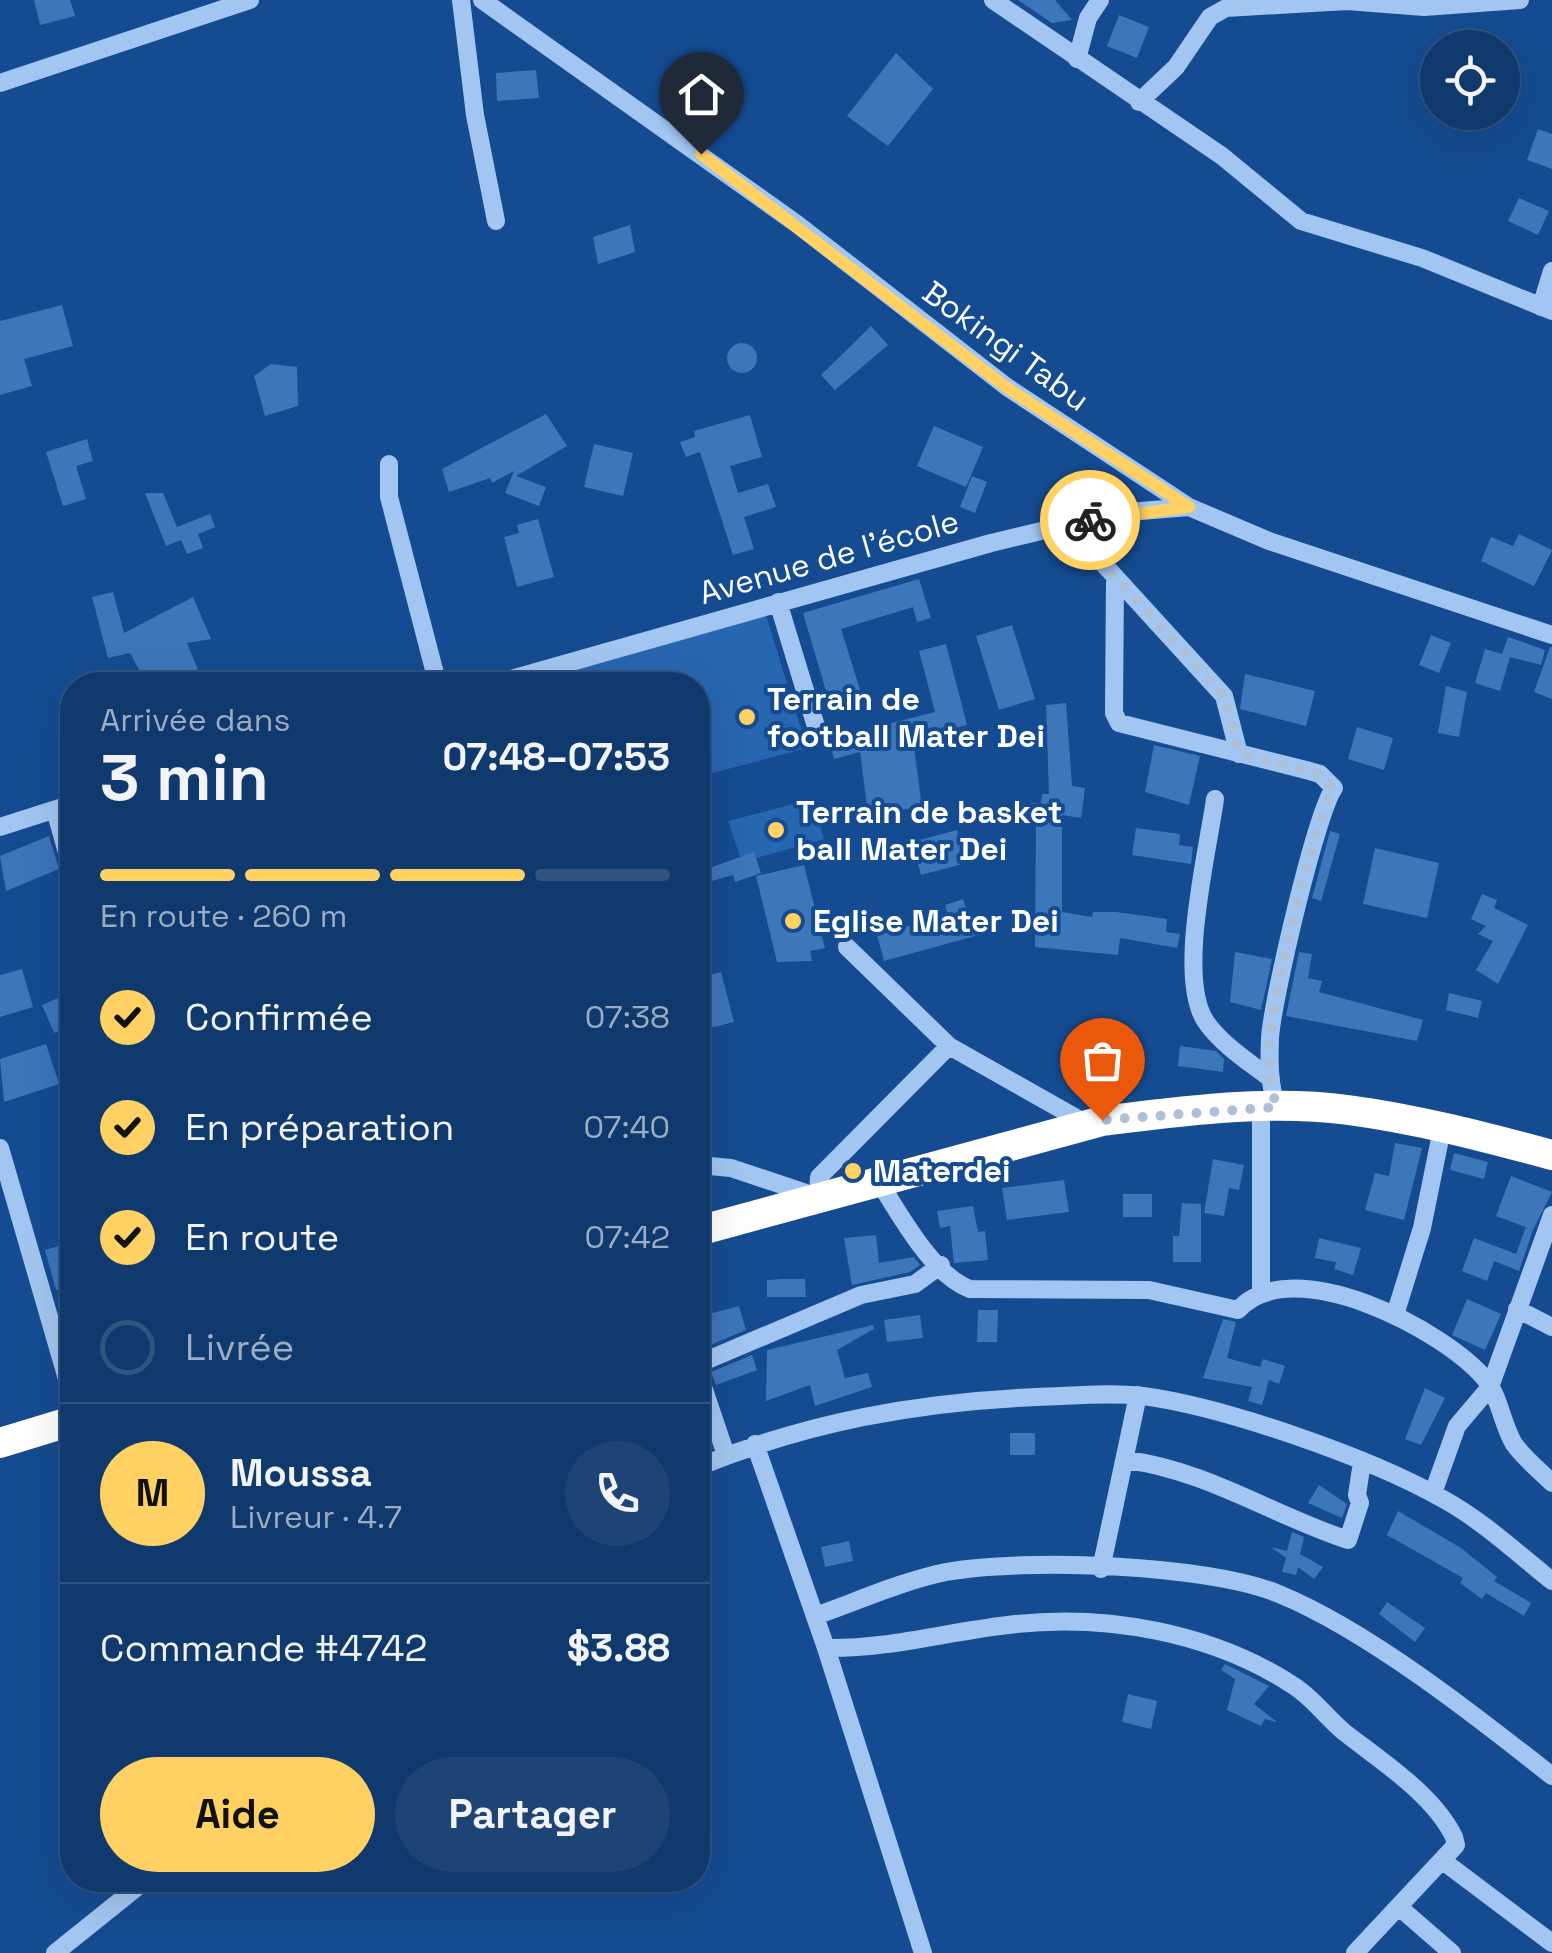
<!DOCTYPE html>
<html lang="fr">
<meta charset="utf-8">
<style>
:root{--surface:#10396d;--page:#1e4475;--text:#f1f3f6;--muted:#9cacc2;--line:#305380;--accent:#ffd062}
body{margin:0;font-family:"Space Grotesk",sans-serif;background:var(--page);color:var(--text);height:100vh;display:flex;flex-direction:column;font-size:38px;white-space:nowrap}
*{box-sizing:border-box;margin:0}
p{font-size:32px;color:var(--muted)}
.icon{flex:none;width:55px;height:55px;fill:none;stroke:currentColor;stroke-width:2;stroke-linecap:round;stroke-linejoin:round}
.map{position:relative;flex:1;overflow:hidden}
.drawer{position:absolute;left:60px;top:672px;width:650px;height:1220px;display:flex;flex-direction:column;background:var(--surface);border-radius:40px;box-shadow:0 10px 40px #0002,0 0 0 2px var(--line)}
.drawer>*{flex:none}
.tools{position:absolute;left:1420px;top:30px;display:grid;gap:20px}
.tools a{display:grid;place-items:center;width:100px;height:100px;border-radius:50%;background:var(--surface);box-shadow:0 10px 40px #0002,0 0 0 2px var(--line);font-size:50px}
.pin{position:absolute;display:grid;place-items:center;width:85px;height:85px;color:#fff;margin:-102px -42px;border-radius:50% 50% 50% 0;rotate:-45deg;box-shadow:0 0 10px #0007}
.pin .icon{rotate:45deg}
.courier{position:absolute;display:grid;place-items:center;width:100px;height:100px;margin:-50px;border:8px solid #ffd062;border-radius:50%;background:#fff;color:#222;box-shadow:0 2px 12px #0007}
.headline em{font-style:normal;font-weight:700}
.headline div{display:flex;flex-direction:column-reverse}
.headline{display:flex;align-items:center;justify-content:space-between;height:170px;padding:0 40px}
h1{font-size:65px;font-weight:700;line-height:75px}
.bar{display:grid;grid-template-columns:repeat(4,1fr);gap:15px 10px;align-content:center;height:120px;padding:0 40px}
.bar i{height:12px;border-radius:8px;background:var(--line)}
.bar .active{background:var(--accent)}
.bar p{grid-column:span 4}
.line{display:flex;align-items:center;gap:25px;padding:0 40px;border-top:2px solid var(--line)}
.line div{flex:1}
.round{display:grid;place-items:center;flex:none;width:105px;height:105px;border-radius:52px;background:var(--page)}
ol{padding:0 40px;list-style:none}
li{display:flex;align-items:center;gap:30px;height:110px}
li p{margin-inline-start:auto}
li .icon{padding:10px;border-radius:50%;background:var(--accent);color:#111;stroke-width:4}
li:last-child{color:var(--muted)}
li i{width:55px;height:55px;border:5px solid var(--line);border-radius:50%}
.button{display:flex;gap:20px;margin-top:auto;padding:20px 40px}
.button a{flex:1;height:115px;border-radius:60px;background:var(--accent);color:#111;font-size:40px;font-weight:700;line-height:115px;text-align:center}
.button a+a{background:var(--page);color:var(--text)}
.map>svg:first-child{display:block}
.green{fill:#2766b0}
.building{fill:#3d76b9}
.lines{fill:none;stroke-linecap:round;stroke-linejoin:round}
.minor{stroke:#a2c6f1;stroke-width:18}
.highway{stroke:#fff;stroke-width:30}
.done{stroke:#adc0d8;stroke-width:10;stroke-dasharray:0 18}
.route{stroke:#ffd062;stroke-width:12}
.poi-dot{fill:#ffd062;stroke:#154c91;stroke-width:4}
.labels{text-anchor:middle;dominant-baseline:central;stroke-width:8;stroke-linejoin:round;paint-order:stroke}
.street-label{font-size:32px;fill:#fff;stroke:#154c91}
.poi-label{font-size:32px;font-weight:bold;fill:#fff;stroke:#154c91;text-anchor:start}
</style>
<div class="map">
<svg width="1552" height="1953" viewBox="0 0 1552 1953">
<rect width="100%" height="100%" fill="#154c91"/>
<path class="green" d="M765,612L807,748L698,777V685H532L531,679Z
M813,799L824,839L742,862L728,821Z"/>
<path class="building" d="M34,0H70L75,16L40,25Z
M1018,0H1055L1072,20L1052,23Z
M1119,15L1149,27L1137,58L1107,46Z
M896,53L933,89L888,146L847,116Z
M536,70L539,98L497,101L496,73Z
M1538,129L1552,134V169L1527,160Z
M1519,198L1549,211L1538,235L1508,221Z
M630,225L635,252L598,264L593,237Z
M62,305L73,346L24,359L32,386L0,395V321Z
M871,326L888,345L835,390L821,375Z
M727 358a15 15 0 1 1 30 0a15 15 0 1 1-30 0Z
M271,364L297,367L298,406L265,416L254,376Z
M546,414L567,446L516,476L546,487L539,506L505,493L514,471L492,483L490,478L449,492L442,469Z
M750,415L762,457L730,466L738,493L768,484L776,507L744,517L754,549L733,555L700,452L686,457L680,442L695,437L694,431Z
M934,426L983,447L966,487L917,466Z
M87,439L93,461L76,466L86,499L63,506L46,452Z
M594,444L633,453L623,496L584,487Z
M972,476L987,482L975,513L960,507Z
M145,493H163L177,527L210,514L215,527L198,534L203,548L187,554L181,540L166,546Z
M538,519L554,577L517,587L504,537L519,533L517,525Z
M1519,534L1552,550L1534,586L1481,561L1491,537L1513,546Z
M919,579L931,618L917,622L913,607L841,629L863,699L831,708L803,613Z
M113,592L124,633L193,597L211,639L187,643L204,685H147L130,653L108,658L92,597Z
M1012,625L1035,699L999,710L976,636Z
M1431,635L1451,643L1439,673L1419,665Z
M1508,637L1545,650L1541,665L1510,657L1500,691L1475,683L1485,649L1502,654Z
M946,644L967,725L913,739L922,807L868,814L860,752L834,759L829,739L935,712L919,651Z
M1550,647H1552V699L1534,692Z
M1245,674L1315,691L1306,726L1240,709Z
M1446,686L1467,692L1459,737L1438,733Z
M1066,703L1072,786L1085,788L1081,818L1062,815V912L1092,917L1093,912H1116L1167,919L1166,932L1180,934L1177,948L1120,938L1118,955L1035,947L1036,820H1011V803H1041L1042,794H1049L1046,705Z
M1357,727L1393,738L1384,770L1348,759Z
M1154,745L1200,756L1189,805L1145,792Z
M1136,828L1180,834L1179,845L1193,847L1191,864L1132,855Z
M957,830L966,863L921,875L912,842Z
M1330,831L1340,834L1321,901L1312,898Z
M49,836L59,869L6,891L0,856Z
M1375,848L1439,863L1427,918L1363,904Z
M754,852L761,873L735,882L733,875L698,885V872Z
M804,865L825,948L810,951L812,961L777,962L756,876Z
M1482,894L1497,900L1494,908L1528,925L1498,984L1476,970L1493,941L1478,934L1486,926L1471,919Z
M963,899L975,936L884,961L877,935L948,915L945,905Z
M1235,952L1272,959L1261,1010L1230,1002Z
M1299,952L1312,954L1308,978L1322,981L1319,992L1423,1020L1417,1041L1286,1016Z
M22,969L33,1007L0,1017V975Z
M721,972L734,1022L698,1031V1006L706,1004L699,978Z
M72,992V1025L54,1033L42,1005Z
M1449,993L1482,1001L1478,1018L1446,1010Z
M46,1044L59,1084L4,1102L0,1059Z
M1180,1046L1216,1051L1224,1059L1223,1072L1178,1066Z
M1395,1143L1422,1148L1404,1220L1365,1210L1375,1173L1389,1176Z
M1454,1153L1488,1162L1484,1179L1450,1170Z
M1213,1159L1244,1165L1239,1190L1229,1188L1224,1216L1204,1213Z
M1511,1176L1552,1192L1533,1230L1496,1216Z
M1064,1180L1069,1212L1007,1220L1002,1188Z
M1123,1194H1152V1217H1123Z
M1182,1203L1201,1204V1262H1173V1236H1179Z
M973,1206L978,1232L985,1231L988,1260L954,1263L950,1226L940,1228L937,1211Z
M1526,1227L1533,1230L1519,1271L1494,1261L1487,1281L1462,1271L1474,1238L1516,1254Z
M876,1235L879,1263L914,1257L920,1265L910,1272L852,1285L844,1238Z
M1319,1238L1361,1248L1353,1275L1334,1269L1336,1262L1315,1258Z
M72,1242V1286L56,1290L45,1250Z
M782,1279H805L806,1297H767V1280Z
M1467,1299L1501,1314L1485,1350L1452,1335Z
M739,1306L746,1330L708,1346L702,1327L708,1325L705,1315Z
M978,1310H998L997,1342H977Z
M920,1315L923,1338L887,1342L884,1320Z
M1223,1319L1236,1322L1227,1358L1260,1367L1263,1359L1285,1366L1279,1384L1269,1380L1262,1405L1248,1401L1252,1387L1203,1378Z
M873,1325L874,1329L837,1350L845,1378L868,1373L872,1387L815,1406L810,1385L766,1401L767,1350Z
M752,1355L757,1370L716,1385L711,1372Z
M1425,1388L1445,1398L1421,1445L1405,1439Z
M1010,1433H1035V1455H1010Z
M1319,1485L1347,1504L1342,1518L1308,1503Z
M1398,1511L1461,1548L1497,1577L1494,1581L1531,1603L1524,1616L1486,1593L1482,1599L1460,1583L1463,1578L1387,1535Z
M1292,1532L1304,1537L1300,1554L1323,1567L1314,1579L1298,1567L1296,1575L1282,1572L1286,1558L1271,1547L1287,1551Z
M849,1541L853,1561L825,1567L821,1547Z
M1387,1602L1425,1628L1415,1642L1379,1614Z
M1225,1664L1269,1686L1254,1704L1277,1722L1265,1719L1261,1726L1227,1710L1235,1679L1221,1670Z
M1128,1694L1157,1701L1151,1729L1122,1722Z"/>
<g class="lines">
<path class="minor" d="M461,0L475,115L496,221
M482,0L797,224L1007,387L1189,507L1269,541L1552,635
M993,0L1222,156L1301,221L1422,258L1552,311
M1077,59L1088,18L1100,0
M0,83L250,0
M1139,102L1176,67L1210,17L1226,8L1347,1L1424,7L1520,0
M1541,307L1552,271
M389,464V497L438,685
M1067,524L1224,696L1239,754
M1115,579L1114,713L1119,723L1306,770L1320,774L1334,788C1316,813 1272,1002 1270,1038C1269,1061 1269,1085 1277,1107
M778,602L818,733
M490,685L991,543L1117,513L1189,507
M1215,799C1208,851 1176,978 1206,1022C1222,1045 1249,1062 1271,1079
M55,810L72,870
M0,827L72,804
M949,1046L1087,1124
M1261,1107V1294
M0,1148L72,1396
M698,1165L731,1168L818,1197L819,1177L949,1046L847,947
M878,1180C898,1212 933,1276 970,1289L1149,1290L1238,1310C1292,1250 1445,1330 1486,1380C1500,1398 1502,1424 1514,1444C1524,1458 1540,1471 1552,1483
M1517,1309L1552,1327
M1395,1315L1422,1228L1442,1129
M698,1364L861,1295L915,1284L941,1265
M698,1372L726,1455
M755,1444L826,1648L923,1953
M1126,1460C1206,1470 1272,1515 1348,1540L1360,1503L1357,1495L1362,1462
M698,1467C808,1422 917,1402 1037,1397C1072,1396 1108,1392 1143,1396C1225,1407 1371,1458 1443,1499C1483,1521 1517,1553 1552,1581
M1433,1493L1457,1426L1490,1387L1552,1215
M1101,1569L1138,1395
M815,1616C858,1601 902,1581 946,1572C1024,1558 1206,1564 1279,1594C1367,1630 1476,1716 1552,1776
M826,1648C888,1649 946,1632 1008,1625C1104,1613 1212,1632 1294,1686C1313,1698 1327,1718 1344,1732C1381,1761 1433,1794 1454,1837L1456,1845L1355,1953
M1443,1861L1552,1943
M1399,1907L1452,1953
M55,1953L146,1880"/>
<path class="highway" d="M698,1231L1102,1121C1182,1111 1268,1099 1348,1110C1417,1119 1485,1137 1552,1155
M0,1443L72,1421"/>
</g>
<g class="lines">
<path class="done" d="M1090,520L1067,524L1224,696L1240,754L1320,774L1334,788C1316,813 1272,1003 1270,1038C1269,1061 1269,1085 1277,1107L1102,1120"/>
<path class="route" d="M701,154L1006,387L1189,507L1090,520"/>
</g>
<g class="poi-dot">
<circle cx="747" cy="717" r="10"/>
<circle cx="776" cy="830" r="10"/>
<circle cx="793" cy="921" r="10"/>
<circle cx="853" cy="1171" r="10"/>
</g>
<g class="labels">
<g class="street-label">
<text transform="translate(1006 346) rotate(36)">Bokingi Tabu</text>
<text transform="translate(829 557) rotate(-16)">Avenue de l'école</text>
</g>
<g class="poi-label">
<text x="767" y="699">Terrain de<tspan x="767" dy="37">football Mater Dei</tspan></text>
<text x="796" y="812">Terrain de basket<tspan x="796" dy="37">ball Mater Dei</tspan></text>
<text x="813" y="921">Eglise Mater Dei</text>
<text x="873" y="1171">Materdei</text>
</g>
</g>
</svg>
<div class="tools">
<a><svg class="icon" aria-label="locate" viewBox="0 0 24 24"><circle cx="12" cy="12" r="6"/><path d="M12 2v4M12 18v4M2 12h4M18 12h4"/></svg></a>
</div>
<div class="pin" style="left:1102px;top:1120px;background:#ea580c"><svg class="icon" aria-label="bag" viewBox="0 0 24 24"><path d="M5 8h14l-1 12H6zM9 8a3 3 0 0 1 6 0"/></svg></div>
<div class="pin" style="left:701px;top:154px;background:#1f2937"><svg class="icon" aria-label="home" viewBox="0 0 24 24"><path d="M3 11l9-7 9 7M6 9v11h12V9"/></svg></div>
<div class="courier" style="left:1090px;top:520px"><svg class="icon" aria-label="bike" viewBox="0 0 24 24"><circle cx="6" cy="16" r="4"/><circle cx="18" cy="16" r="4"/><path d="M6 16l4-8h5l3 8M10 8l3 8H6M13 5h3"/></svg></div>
<section class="drawer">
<div class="headline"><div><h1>3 min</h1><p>Arrivée dans</p></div><em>07:48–07:53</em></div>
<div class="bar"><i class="active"></i><i class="active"></i><i class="active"></i><i></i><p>En route · 260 m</p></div>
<ol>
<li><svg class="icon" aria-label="check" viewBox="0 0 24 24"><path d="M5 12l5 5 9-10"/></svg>Confirmée<p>07:38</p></li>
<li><svg class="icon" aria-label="check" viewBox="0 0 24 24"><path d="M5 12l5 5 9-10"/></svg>En préparation<p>07:40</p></li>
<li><svg class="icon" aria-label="check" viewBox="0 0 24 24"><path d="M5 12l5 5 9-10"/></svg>En route<p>07:42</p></li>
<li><i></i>Livrée</li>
</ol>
<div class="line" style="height:180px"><b class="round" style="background:var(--accent);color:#111">M</b><div><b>Moussa</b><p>Livreur · 4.7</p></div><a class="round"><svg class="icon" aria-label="phone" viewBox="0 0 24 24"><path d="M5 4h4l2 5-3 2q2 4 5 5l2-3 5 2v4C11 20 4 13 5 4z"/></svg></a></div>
<div class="line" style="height:130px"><div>Commande #4742</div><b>$3.88</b></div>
<div class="button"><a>Aide</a><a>Partager</a></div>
</section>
</div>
